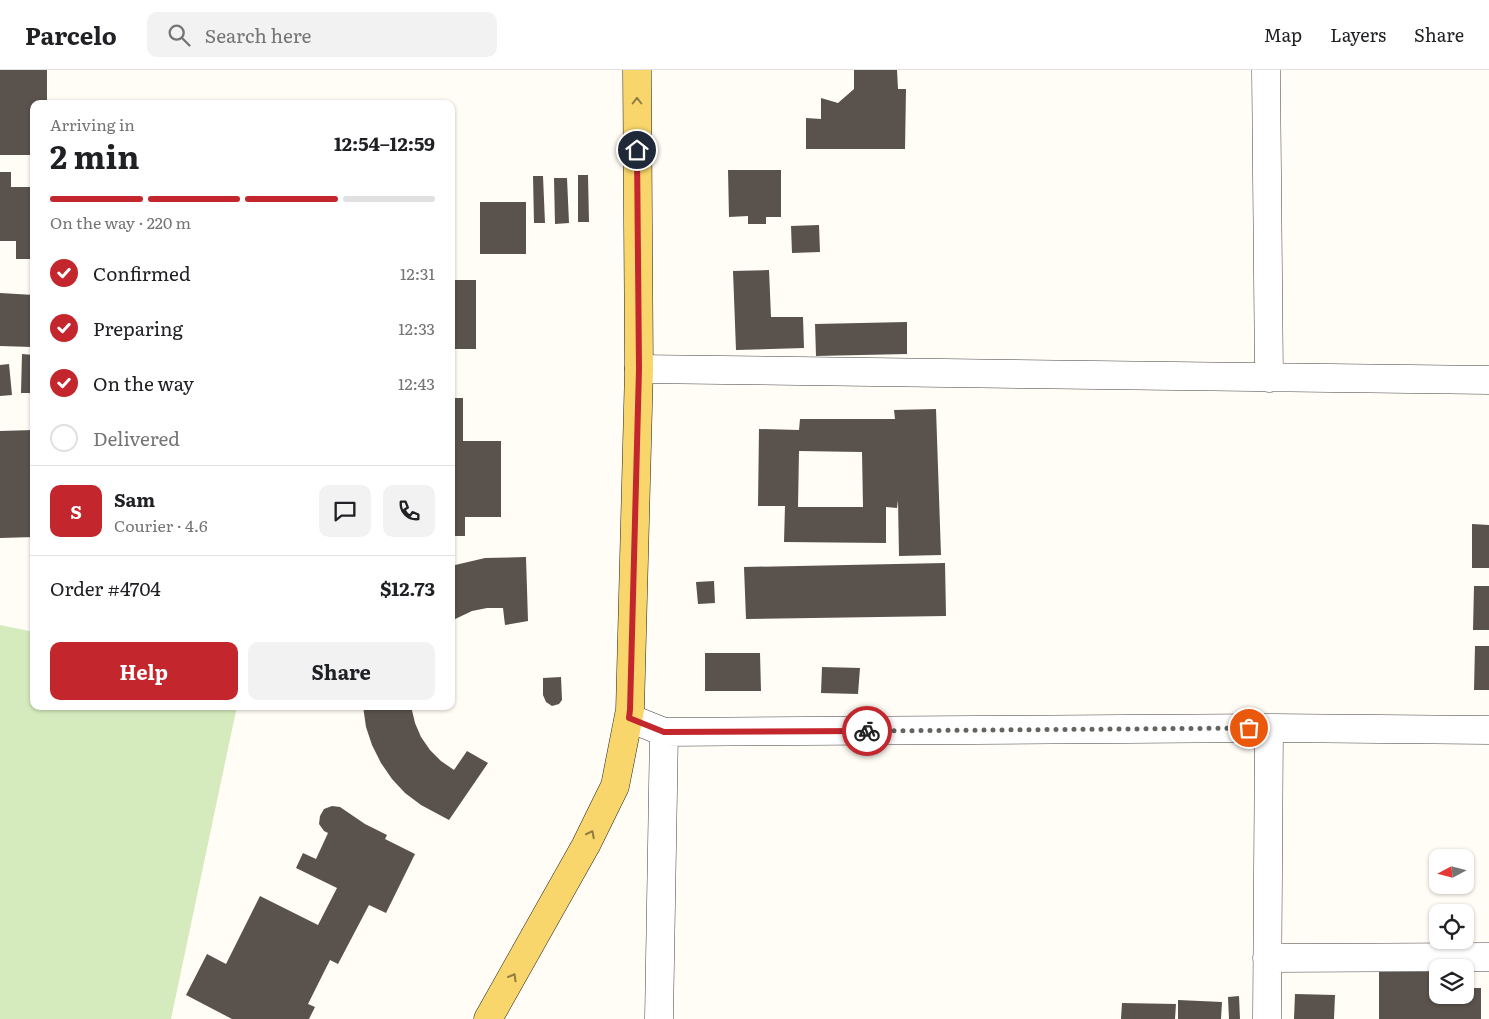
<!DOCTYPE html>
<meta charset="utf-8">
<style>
:root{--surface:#fff;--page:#f2f2f2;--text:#202124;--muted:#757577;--line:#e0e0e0;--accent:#c4262e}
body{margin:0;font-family:Literata,serif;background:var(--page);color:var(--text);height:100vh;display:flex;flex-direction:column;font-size:19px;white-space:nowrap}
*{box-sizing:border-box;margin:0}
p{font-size:16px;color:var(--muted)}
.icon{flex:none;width:28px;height:28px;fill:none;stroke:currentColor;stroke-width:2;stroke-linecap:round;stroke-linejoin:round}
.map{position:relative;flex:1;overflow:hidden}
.side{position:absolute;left:30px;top:30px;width:425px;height:610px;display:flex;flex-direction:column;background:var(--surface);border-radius:10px;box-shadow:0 1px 4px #0004}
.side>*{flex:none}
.needle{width:32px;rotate:263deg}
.buttons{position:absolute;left:1429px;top:779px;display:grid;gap:10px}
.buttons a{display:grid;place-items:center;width:45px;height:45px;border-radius:10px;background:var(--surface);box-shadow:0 1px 4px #0004;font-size:25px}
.pin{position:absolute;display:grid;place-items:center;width:42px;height:42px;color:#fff;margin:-21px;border:2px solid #fff;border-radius:50%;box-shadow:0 1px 5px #0007}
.courier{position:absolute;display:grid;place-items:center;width:50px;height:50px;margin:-25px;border:4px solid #c4262e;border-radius:50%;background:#fff;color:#222;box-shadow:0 1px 6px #0007}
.headline em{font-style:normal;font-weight:700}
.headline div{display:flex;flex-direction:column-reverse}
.headline{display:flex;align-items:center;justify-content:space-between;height:85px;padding:0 20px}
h1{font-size:32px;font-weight:700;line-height:38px}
.bar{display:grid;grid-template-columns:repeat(4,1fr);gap:8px 5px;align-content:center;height:60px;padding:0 20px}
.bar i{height:6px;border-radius:4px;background:var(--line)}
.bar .current{background:var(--accent)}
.bar p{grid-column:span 4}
.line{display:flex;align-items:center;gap:12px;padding:0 20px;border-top:1px solid var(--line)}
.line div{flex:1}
.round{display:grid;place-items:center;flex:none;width:52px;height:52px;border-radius:10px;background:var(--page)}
ol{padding:0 20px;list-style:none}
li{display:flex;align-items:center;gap:15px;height:55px}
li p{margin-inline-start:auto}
li .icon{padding:5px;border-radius:50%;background:var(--accent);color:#fff;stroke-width:4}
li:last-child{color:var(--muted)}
li i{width:28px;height:28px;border:2px solid var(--line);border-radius:50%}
.action{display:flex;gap:10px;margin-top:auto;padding:10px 20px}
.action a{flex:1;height:58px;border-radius:10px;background:var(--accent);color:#fff;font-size:20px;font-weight:700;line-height:58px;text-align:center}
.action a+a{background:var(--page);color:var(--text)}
header{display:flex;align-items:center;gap:30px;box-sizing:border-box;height:70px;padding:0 25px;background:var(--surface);border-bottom:1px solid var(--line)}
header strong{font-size:24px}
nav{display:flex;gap:28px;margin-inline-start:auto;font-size:18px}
.search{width:350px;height:45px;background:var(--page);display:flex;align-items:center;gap:12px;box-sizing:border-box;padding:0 18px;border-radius:10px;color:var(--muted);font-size:19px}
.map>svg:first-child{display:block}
.green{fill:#d5ebbd}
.building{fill:#5a524d;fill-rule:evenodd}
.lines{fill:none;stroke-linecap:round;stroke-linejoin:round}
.minor-casing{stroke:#444;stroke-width:29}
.major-casing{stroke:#222;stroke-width:29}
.minor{stroke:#fff;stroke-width:28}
.major{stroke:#f9d66b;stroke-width:28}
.oneway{stroke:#917d42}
.done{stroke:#646461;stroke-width:5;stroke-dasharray:0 9}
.route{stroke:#c4262e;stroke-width:6}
</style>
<header>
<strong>Parcelo</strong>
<div class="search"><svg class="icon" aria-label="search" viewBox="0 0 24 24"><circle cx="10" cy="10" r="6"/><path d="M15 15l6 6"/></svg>Search here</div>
<nav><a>Map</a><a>Layers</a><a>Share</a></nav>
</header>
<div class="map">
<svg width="1489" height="949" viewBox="0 0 1489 949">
<rect width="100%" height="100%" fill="#fffdf5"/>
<path class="green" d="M0,555L34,562V636H237L171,949H0Z"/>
<path class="building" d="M0,0H47V34H34V85H0Z
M854,0H897L898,19H906L905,79H806V48L821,49V28L838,33L854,19Z
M728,100H781V147H766V154H748V146L729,147Z
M0,102H11V117H34V189H16V171H0Z
M578,105H588L589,152H578Z
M533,106H543L545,153H534Z
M554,108H567L569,153L555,154Z
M480,132H526V184H480Z
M819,155L820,182L792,183L791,156Z
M769,200L771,247H803L804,278L736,280L733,201Z
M451,210H476V279H451Z
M0,223L34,225L32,277L0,276Z
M907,252V284L816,286L815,254Z
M22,284L34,285V323H21Z
M9,294L12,325L0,326V295Z
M451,328H463V371H501V447H465V466H451Z
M936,339L941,485L899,486L898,430L897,438L886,437V473L784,472L785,436H758L759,359L799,360L800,349H895L894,340ZM799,381L862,382L863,437H798Z
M34,360V467L0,468V361Z
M1472,454L1489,455V498H1472Z
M526,487L528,551L505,555L503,538H487L472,541L451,551V496L485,488Z
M945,493L946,546L746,549L744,497Z
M714,511L715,533L698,534L696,512Z
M1474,516H1489V560H1473Z
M1475,576H1489V620H1474Z
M705,583H760L761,621H705Z
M822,597L860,598L858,624L821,623Z
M561,607L562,630L559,634L552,636L546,632L543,625V608Z
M363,636H411L415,653L421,667L430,680L441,691L454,700L467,681L488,693L449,750L421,735L405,723L392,709L381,693L372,675L366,657Z
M332,736L340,737L365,754L387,765L385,769L415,784L386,843L369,835L338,894L330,890L308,934L315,937L309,949H232L186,925L207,884L226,894L260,826L318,855L337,818L296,798L303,783L316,789L328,763L324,761L319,754L320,746L324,739Z
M1379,889L1438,898V925H1465V918H1481V949H1379Z
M1295,924L1335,925L1334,949H1294Z
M1239,926L1240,949H1229L1228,927Z
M1178,930L1222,932L1221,949H1178Z
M1122,933L1176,934L1175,949H1121Z"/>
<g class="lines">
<g class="minor-casing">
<path id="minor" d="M1266,0L1269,308
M639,299L1489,310
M629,648L664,662L659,949
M664,662L1269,658L1489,660
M1267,888L1489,887
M1267,949L1269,658"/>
</g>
<g class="major-casing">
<path id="major" d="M488,949L586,775L615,716L630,640L639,299L637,0"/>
</g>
<use href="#minor" class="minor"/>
<use href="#major" class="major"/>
</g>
<defs><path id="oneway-chevron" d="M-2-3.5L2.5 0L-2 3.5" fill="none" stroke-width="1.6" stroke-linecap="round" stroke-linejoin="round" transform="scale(1.25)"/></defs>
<g class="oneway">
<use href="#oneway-chevron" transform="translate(637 31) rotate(-90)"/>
<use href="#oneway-chevron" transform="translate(591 764) rotate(-63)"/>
<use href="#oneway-chevron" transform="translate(513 907) rotate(-60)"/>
</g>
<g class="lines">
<path class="done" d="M867,661L1249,658"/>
<path class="route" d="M637,80L639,299L630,640L629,648L664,662L867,661"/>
</g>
</svg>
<div class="buttons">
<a><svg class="needle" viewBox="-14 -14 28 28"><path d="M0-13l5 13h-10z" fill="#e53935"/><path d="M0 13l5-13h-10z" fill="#757577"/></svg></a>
<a><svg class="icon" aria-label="locate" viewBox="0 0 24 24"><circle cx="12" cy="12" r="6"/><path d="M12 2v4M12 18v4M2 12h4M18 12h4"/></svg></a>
<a><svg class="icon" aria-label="layers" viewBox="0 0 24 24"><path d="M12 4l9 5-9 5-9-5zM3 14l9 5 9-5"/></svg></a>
</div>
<div class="pin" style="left:1249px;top:658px;background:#ea580c"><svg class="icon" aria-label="bag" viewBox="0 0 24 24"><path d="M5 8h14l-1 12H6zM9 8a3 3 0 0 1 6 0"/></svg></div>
<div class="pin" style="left:637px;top:80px;background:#1f2937"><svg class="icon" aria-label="home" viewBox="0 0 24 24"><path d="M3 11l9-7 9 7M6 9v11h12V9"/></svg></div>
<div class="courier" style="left:867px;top:661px"><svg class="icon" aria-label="bike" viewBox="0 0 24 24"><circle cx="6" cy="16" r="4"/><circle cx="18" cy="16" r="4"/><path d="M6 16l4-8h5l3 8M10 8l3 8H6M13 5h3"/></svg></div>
<section class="side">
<div class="headline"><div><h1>2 min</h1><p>Arriving in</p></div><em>12:54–12:59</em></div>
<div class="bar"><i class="current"></i><i class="current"></i><i class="current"></i><i></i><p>On the way · 220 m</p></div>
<ol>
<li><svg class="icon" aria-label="check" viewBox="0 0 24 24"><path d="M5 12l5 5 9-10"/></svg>Confirmed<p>12:31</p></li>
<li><svg class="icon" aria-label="check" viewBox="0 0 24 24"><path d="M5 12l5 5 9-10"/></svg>Preparing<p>12:33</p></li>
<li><svg class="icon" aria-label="check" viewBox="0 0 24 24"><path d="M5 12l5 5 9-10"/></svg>On the way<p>12:43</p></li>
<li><i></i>Delivered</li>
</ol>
<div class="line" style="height:90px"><b class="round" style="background:var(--accent);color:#fff">S</b><div><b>Sam</b><p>Courier · 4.6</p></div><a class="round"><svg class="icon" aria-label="chat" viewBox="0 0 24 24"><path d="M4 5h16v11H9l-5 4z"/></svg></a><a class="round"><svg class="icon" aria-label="phone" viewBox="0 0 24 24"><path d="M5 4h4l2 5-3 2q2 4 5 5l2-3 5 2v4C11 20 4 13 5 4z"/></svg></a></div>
<div class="line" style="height:65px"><div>Order #4704</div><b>$12.73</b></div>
<div class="action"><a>Help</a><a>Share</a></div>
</section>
</div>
